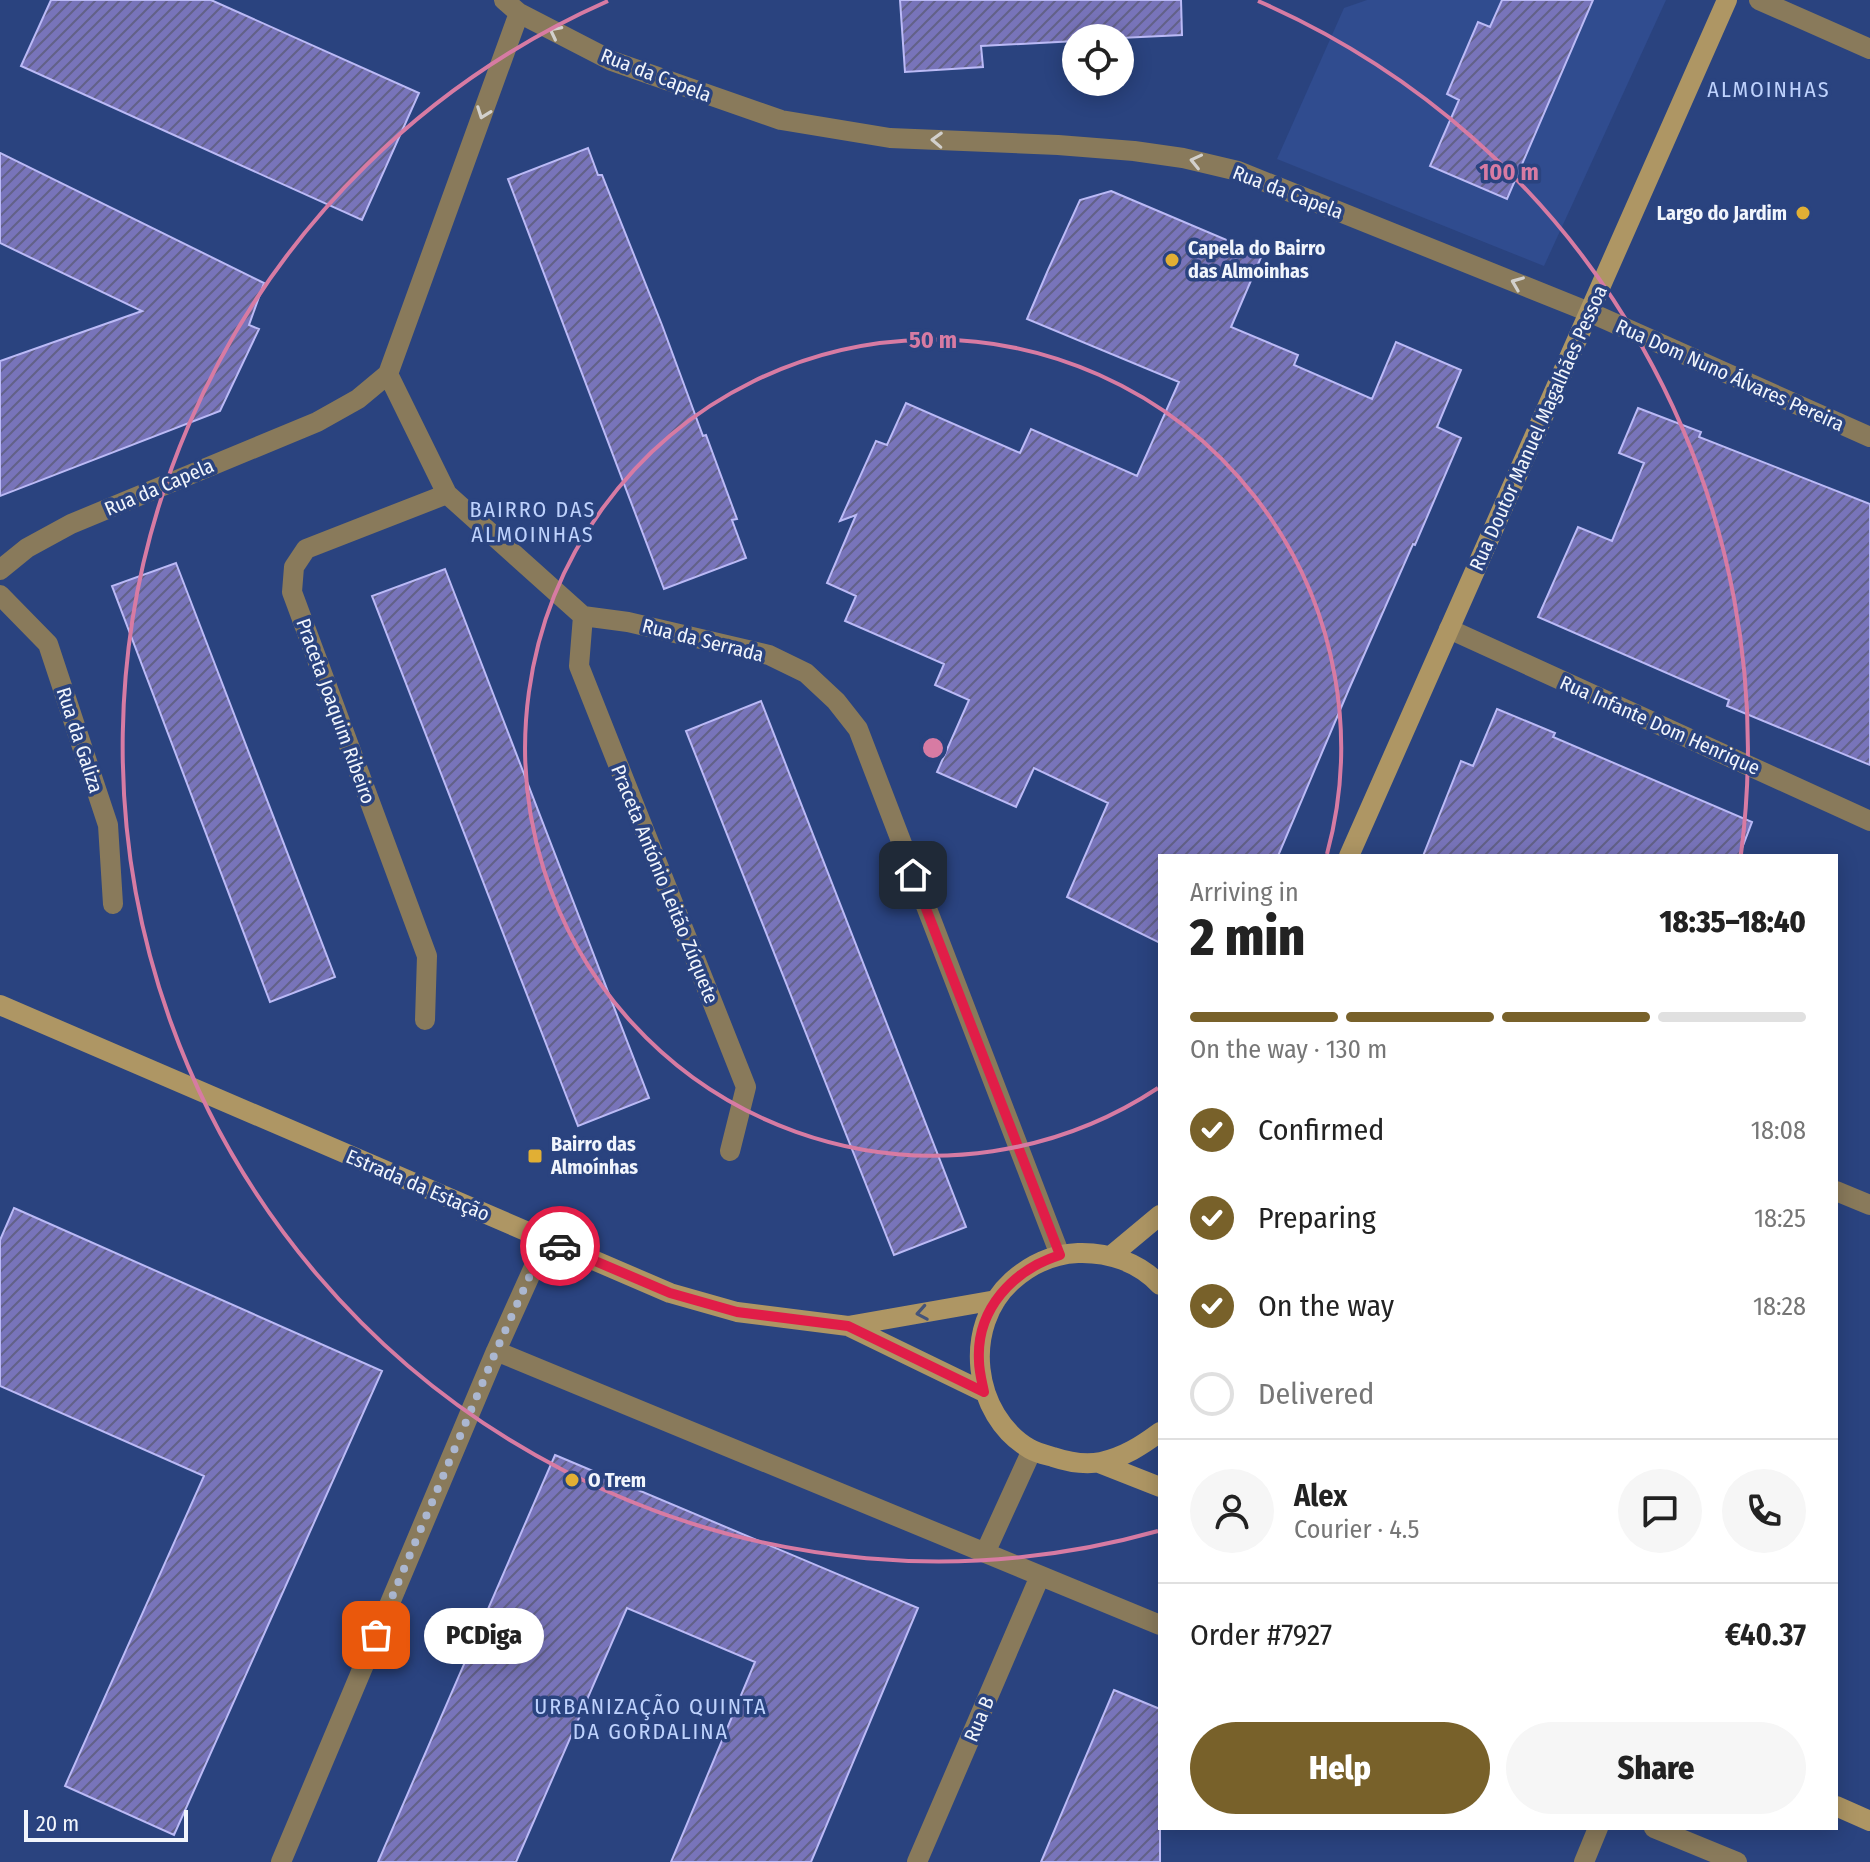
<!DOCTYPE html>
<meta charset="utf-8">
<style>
:root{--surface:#fff;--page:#f6f6f6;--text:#222;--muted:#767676;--line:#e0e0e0;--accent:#78612a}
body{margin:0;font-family:"Fira Sans Condensed",sans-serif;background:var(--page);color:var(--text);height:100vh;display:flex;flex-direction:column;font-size:30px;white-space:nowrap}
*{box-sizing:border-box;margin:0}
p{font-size:26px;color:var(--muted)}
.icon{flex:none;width:44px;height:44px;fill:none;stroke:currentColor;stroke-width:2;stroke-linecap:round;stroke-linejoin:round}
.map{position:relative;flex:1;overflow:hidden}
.sheet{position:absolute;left:1158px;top:854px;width:680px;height:976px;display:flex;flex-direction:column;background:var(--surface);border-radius:0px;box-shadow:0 4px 20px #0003}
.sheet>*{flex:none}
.controls{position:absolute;left:1062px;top:24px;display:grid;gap:16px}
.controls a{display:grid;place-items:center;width:72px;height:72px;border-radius:50%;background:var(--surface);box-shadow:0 4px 20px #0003;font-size:40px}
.scale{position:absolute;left:24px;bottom:20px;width:164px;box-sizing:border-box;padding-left:8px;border:4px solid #f1f5fc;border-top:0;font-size:22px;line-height:28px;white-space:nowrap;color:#f1f5fc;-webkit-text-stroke:6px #2a437f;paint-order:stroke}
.pin{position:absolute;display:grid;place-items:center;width:68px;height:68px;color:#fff;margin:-34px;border-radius:16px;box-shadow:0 4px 12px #0006}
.courier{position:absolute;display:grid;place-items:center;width:80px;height:80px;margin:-40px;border:6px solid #e11d48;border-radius:50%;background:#fff;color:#222;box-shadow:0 2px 10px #0007}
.bubble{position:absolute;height:56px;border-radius:28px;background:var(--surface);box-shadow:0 4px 20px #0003;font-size:26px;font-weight:800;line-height:56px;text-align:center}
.overview em{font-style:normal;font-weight:800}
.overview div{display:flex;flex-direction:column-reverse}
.overview{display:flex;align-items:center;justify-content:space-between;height:136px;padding:0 32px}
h1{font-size:52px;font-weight:800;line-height:60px}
.bar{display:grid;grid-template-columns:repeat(4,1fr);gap:12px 8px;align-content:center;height:96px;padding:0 32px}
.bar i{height:10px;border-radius:6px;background:var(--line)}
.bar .on{background:var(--accent)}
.bar p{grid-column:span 4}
.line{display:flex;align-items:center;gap:20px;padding:0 32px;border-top:2px solid var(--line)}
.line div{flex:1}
.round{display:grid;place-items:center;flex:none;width:84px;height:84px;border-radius:42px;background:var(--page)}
ol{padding:0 32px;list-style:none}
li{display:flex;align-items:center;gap:24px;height:88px}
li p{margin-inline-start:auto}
li .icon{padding:8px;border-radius:50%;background:var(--accent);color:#fff;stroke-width:4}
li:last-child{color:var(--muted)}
li i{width:44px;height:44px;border:4px solid var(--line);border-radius:50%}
.cta{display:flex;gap:16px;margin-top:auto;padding:16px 32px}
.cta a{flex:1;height:92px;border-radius:48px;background:var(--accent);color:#fff;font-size:32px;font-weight:800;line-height:92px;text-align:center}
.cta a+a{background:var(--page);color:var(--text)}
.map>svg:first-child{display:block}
.built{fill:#304c8f}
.building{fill:url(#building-hatch);stroke:#bbbaf6;stroke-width:2}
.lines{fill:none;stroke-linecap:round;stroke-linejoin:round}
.street{stroke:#897a5b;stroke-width:20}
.secondary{stroke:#ae9664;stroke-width:20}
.oneway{stroke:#d2d0cc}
.oneway2{stroke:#44547a}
.done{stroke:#abb7d0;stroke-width:8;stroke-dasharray:0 14.4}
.route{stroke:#e11d48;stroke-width:10}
.ring{fill:none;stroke:#d77ba3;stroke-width:4}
.poi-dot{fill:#e1af34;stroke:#2a437f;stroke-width:3}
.labels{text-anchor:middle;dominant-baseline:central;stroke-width:7;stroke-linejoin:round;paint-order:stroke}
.street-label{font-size:20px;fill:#f1f5fc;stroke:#2a437f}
.poi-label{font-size:20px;font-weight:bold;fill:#f1f5fc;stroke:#2a437f;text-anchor:start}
.neighbourhood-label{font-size:22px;letter-spacing:2px;fill:#bed2fd;stroke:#2a437f}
.centre{fill:#d77ba3;stroke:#2a437f;stroke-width:4}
.ring-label{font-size:24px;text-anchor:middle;font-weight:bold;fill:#d77ba3;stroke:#2a437f;stroke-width:7;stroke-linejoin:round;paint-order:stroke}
</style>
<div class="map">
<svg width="1870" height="1862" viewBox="0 0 1870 1862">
<defs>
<pattern id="building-hatch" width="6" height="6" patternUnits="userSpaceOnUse" patternTransform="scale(2)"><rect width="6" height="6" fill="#7874ba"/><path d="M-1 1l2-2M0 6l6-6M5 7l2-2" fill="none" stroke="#626188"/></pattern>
</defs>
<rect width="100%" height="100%" fill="#2a437f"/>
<path class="built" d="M1367,0H1666L1544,266L1277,159L1344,8Z"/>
<path class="building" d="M51,0H211L419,93L362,220L21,66Z
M900,0H1181L1182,35L1120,38H1076V41L981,46L983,67L905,72Z
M1502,0H1593L1507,199L1430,166L1459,100L1447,94L1478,22L1490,27Z
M588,148L598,175H602L662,325L703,436L706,435L737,519L732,520L746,558L664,589L508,179Z
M0,153L264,283L249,325L259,329L220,411L0,496V361L142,311L0,243Z
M1111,191L1262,255L1231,327L1298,355L1294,365L1372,399L1396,342L1461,370L1437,427L1461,438L1415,545L1413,544L1349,689L1278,856H1160V943L1067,897L1108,803L1034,768L1016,807L937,772L969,700L935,685L944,664L845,621L856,596L827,583L856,515L840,521L876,441L887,445L906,403L1020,453L1031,429L1137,476L1179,382L1027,319L1048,270L1080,200Z
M1638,408L1701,432L1699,437L1870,504V765L1727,706L1729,700L1538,617L1578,527L1612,541L1644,463L1619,453Z
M176,563L335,977L270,1002L112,586Z
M445,569L649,1098L578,1126L372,596Z
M761,701L966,1227L894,1255L686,731Z
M1497,709L1555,733L1553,737L1752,822L1739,856H1423L1461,761L1473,766Z
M14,1208L382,1371L174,1835L65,1786L204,1476L0,1386V1240Z
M555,1455L918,1608L811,1862H671L755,1662L627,1608L516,1862H378Z
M1114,1690L1160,1709V1862H1041Z"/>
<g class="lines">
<path class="street" d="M504,0L519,13L612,61L781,120L890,138L1058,145L1134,151L1183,158L1238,171L1589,312L1870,437
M1759,0L1870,49
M388,374L447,494L583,616L628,622L769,655L806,673L836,701L858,729L1060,1255
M0,570L27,548L71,524L317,422L358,399L388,374L519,13
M0,595L48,644L108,825L113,904
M583,616L579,666L746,1087L730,1151
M1449,629L1870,821
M425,1020L427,956L292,592L294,567L306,549L447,494
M1836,1191L1870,1205
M496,1351L1160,1625
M985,1553L1032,1450
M1654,1828L1737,1862
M281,1862L496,1351L546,1240
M917,1862L1040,1576
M1584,1862L1598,1828"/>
<path class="secondary" d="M1349,856L1727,0
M0,1005L670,1293L737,1312L848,1326L996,1300
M1112,1255L1160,1215
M1160,1285C1139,1262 1108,1252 1078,1253C1053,1254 1030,1265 1012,1281C962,1326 972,1415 1030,1449C1037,1453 1046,1455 1053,1457C1068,1462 1086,1465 1101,1462C1124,1457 1141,1446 1160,1432
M848,1326L984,1392
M1099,1463L1160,1487
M1836,1806L1870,1821"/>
</g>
<defs><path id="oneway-chevron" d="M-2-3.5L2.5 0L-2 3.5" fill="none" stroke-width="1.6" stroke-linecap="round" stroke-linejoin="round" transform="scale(2)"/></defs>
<g class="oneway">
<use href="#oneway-chevron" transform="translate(555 32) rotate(-153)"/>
<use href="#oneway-chevron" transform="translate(483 113) rotate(110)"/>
<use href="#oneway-chevron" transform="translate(937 140) rotate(-178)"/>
<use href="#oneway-chevron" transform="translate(1196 161) rotate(-167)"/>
<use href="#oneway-chevron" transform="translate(1517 283) rotate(-158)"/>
</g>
<use class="oneway2" href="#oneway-chevron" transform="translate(922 1313) rotate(170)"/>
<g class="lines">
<path class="done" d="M376,1635L496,1351L546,1240L560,1246"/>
<path class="route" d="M560,1246L670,1293L737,1312L848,1326L984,1392C982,1382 979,1371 979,1361C976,1309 1013,1270 1060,1255L913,875"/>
</g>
<g class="ring">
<path d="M1158 1088A408 408 0 1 1 1327 854"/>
<path d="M1158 1531A815 815 0 0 1 608 1M1258 1A815 815 0 0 1 1741 854"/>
</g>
<g class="poi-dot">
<circle cx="1803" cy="213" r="8"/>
<circle cx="1172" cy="260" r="8"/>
<rect x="527" y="1148" width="16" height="16" rx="4"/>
<circle cx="572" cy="1480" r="8"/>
</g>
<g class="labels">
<g class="street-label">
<text transform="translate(656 75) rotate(21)">Rua da Capela</text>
<text transform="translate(1288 192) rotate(21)">Rua da Capela</text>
<text transform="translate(1730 375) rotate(24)">Rua Dom Nuno Álvares Pereira</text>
<text transform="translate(1538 428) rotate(-66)">Rua Doutor Manuel Magalhães Pessoa</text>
<text transform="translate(159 487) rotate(-23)">Rua da Capela</text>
<text transform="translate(703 640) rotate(14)">Rua da Serrada</text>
<text transform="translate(336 711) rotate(70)">Praceta Joaquim Ribeiro</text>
<text transform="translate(1660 725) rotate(24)">Rua Infante Dom Henrique</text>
<text transform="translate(80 740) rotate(72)">Rua da Galiza</text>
<text transform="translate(665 884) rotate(68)">Praceta António Leitão Zúquete</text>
<text transform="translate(418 1185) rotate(23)">Estrada da Estação</text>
<text transform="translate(979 1719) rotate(-67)">Rua B</text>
</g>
<g class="poi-label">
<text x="1787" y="213" text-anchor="end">Largo do Jardim</text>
<text x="1188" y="248">Capela do Bairro<tspan x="1188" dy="23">das Almoinhas</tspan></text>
<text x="551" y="1144">Bairro das<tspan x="551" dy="23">Almoínhas</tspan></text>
<text x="588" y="1480">O Trem</text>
</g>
<g class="neighbourhood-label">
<text x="1769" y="89">ALMOINHAS</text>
<text x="533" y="509">BAIRRO DAS<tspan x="533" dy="25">ALMOINHAS</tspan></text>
<text x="651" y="1706">URBANIZAÇÃO QUINTA<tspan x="651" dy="25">DA GORDALINA</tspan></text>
</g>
</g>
<circle cx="933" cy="748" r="12" class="centre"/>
<g class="ring-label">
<text x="1509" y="180">100 m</text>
<text x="933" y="348">50 m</text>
</g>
</svg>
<div class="controls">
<a><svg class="icon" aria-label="locate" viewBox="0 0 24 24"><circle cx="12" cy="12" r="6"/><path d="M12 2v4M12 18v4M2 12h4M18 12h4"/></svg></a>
</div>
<div class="scale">20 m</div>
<div class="pin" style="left:376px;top:1635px;background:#ea580c"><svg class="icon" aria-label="bag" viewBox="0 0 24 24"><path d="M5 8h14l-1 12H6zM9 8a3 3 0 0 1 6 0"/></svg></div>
<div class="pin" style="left:913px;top:875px;background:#1f2937"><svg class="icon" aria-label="home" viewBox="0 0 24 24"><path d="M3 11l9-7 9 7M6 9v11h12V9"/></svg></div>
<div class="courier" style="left:560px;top:1246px"><svg class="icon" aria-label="car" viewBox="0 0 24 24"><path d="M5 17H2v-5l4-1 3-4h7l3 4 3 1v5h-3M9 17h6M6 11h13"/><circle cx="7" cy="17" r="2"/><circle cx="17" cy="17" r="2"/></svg></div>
<div class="bubble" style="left:424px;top:1608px;width:120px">PCDiga</div>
<section class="sheet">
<div class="overview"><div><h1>2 min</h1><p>Arriving in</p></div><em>18:35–18:40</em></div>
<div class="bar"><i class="on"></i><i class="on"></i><i class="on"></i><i></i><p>On the way · 130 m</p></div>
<ol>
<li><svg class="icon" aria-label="check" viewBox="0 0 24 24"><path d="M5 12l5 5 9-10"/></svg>Confirmed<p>18:08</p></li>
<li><svg class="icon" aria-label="check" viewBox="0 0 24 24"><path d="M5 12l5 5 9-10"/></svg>Preparing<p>18:25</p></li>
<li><svg class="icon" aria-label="check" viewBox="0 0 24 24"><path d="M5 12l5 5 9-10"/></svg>On the way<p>18:28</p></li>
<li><i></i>Delivered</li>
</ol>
<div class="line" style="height:144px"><a class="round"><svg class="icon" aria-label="person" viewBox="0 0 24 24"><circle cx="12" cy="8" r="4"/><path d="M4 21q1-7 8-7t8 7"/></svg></a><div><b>Alex</b><p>Courier · 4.5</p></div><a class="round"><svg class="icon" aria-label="chat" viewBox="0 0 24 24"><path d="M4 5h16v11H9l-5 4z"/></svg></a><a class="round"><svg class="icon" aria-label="phone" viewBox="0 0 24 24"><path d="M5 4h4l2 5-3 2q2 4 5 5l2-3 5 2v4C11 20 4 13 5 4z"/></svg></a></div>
<div class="line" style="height:104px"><div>Order #7927</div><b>€40.37</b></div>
<div class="cta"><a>Help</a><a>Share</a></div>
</section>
</div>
